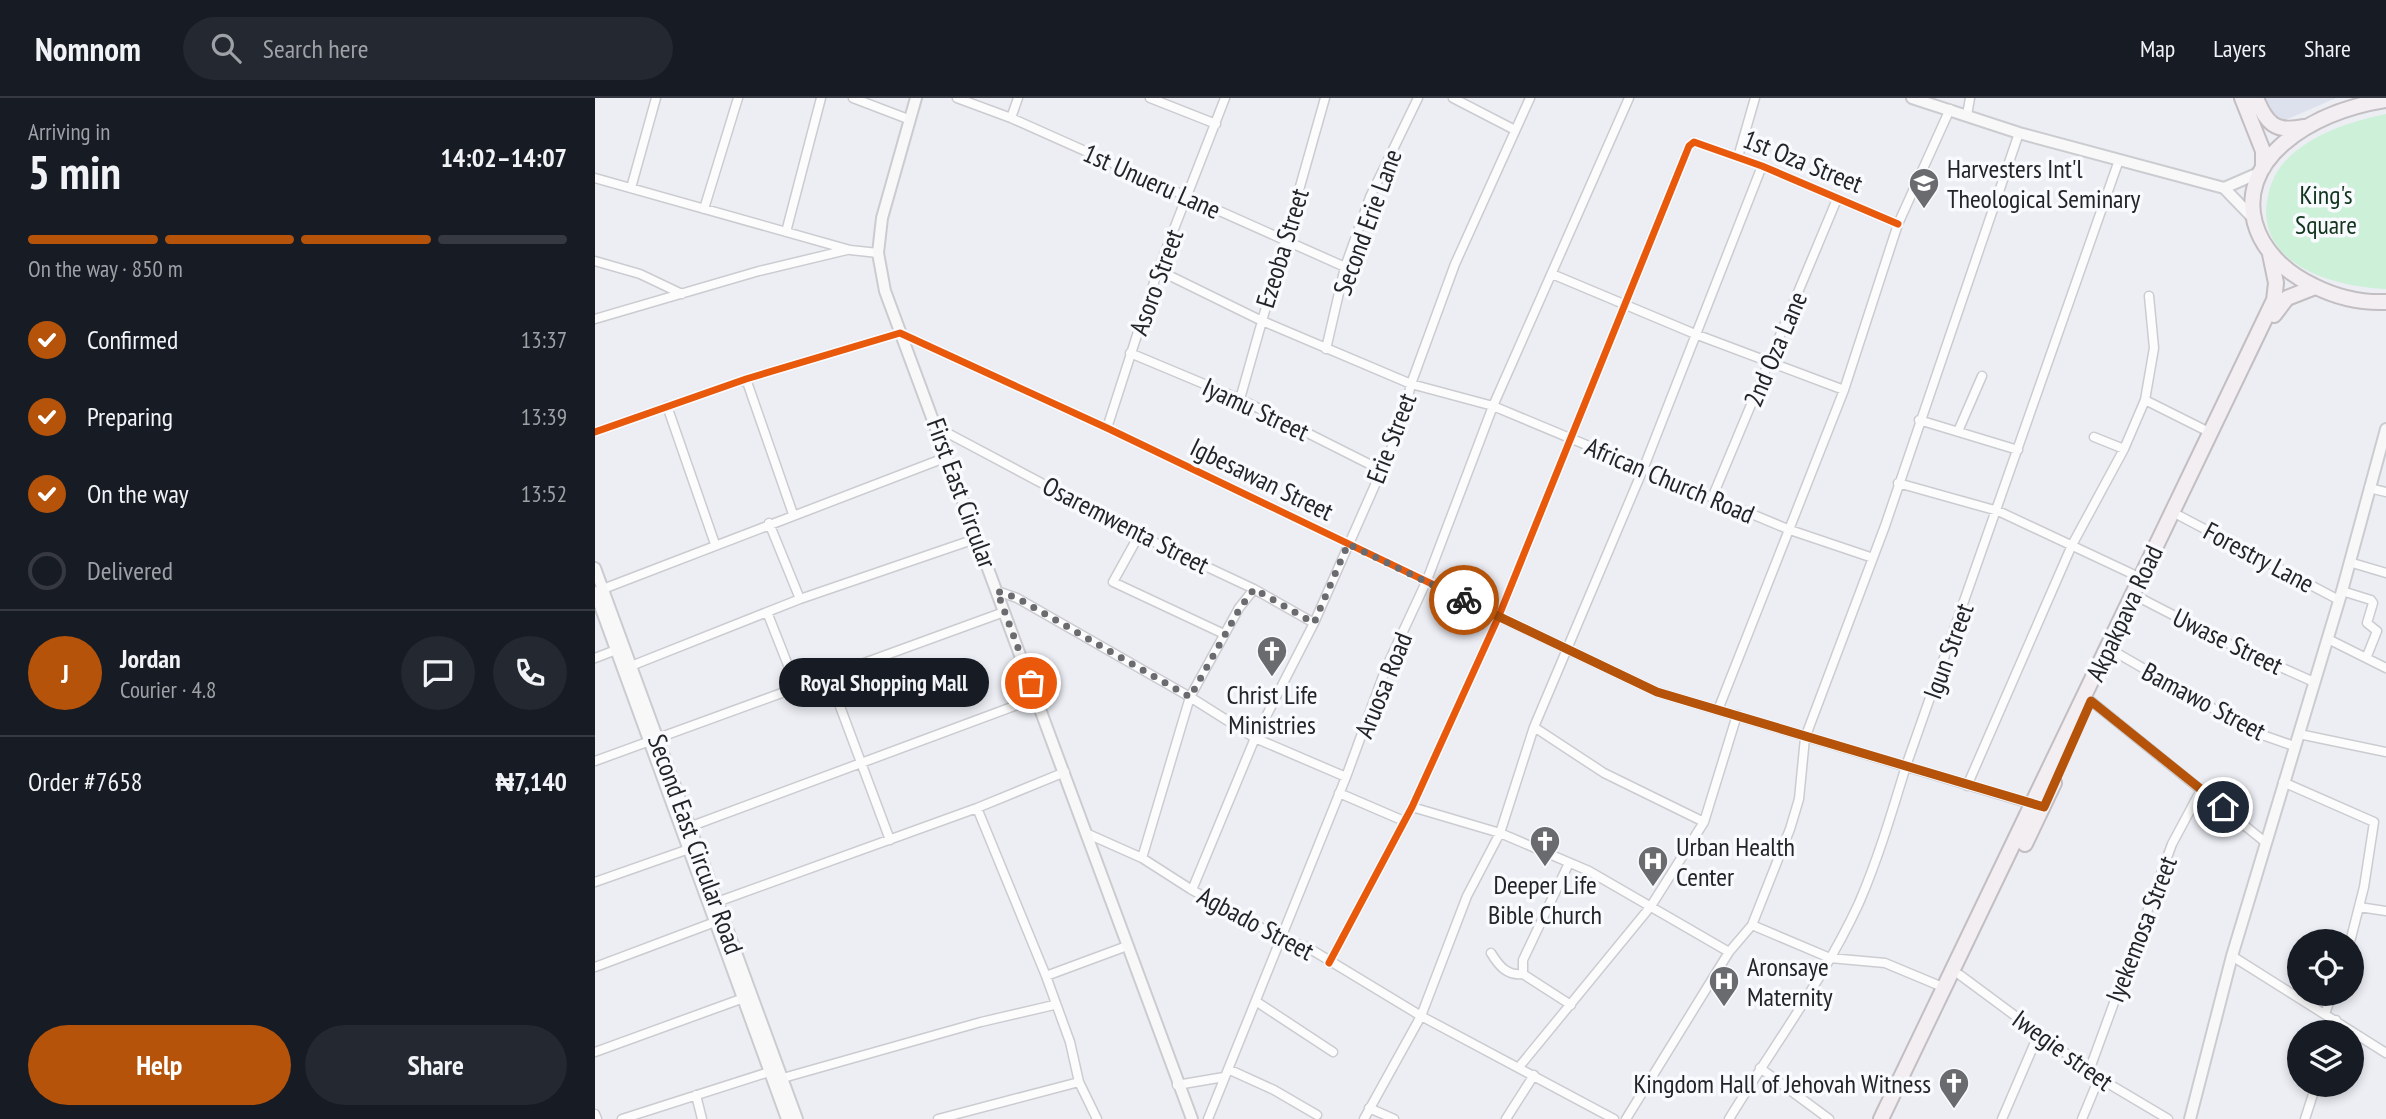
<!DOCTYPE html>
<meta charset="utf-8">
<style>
:root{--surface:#171b24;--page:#242831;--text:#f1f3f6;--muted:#9ea1a6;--line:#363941;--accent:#b45309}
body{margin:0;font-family:"PT Sans Narrow",sans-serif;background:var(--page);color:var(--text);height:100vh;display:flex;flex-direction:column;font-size:26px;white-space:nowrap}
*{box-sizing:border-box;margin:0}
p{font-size:23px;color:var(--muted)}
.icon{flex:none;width:38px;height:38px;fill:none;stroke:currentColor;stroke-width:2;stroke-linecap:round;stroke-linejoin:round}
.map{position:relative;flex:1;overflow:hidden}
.panel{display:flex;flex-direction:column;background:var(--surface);width:595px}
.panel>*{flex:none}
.fabs{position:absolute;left:1692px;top:831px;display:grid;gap:14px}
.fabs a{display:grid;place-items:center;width:77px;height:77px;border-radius:50%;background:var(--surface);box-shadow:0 4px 10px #0003;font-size:35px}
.pin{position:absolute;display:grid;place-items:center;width:60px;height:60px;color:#fff;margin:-30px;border:4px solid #fff;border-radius:50%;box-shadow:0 2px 7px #0007}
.courier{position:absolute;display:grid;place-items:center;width:70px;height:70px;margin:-35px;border:5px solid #b45309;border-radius:50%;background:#fff;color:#222;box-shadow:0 2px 9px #0007}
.bubble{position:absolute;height:49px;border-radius:24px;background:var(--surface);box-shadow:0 4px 10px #0003;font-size:23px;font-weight:800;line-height:49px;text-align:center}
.head em{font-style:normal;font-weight:800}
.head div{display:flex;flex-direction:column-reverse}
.head{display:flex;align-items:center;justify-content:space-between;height:119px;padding:0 28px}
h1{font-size:46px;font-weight:800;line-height:52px}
.bar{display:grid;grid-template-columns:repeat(4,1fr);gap:10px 7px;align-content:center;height:84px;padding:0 28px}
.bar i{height:9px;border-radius:5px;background:var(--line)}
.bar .active{background:var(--accent)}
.bar p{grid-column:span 4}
.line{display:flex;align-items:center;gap:18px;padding:0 28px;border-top:2px solid var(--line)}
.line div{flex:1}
.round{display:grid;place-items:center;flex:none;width:74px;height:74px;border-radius:37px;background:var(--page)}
ol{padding:0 28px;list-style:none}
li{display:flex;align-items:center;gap:21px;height:77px}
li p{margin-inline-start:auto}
li .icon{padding:7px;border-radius:50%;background:var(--accent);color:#fff;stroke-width:4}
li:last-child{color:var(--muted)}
li i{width:38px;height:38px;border:4px solid var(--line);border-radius:50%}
.primary-button{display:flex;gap:14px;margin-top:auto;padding:14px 28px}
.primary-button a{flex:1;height:80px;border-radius:42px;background:var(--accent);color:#fff;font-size:28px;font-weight:800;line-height:80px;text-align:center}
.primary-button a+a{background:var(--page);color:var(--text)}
header{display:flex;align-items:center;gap:42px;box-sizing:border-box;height:98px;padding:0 35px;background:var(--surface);border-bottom:2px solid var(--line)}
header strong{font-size:33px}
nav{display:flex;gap:38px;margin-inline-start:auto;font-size:24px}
.search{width:490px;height:63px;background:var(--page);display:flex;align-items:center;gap:18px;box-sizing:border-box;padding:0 24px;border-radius:38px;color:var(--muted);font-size:26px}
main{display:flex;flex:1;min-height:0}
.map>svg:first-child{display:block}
.built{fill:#dce1ed}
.green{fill:#ccf0d8}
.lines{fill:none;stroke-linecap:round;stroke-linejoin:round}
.street-casing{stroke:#cbccd0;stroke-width:11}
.secondary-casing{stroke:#cbccd0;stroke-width:14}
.highway-casing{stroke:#c2bec2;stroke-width:18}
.street{stroke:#fcfcfd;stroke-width:8}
.secondary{stroke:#f9f8f9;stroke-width:10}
.highway{stroke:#f3eef1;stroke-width:14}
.cycleway-casing{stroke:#f8fafe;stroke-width:11}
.cycleway{stroke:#e8590c;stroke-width:7}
.done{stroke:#696b6f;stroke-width:7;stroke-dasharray:0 12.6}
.route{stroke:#b45309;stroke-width:9}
.labels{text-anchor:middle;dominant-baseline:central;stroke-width:7;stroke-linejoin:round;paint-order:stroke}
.street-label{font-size:26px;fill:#222427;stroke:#f8fafe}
.poi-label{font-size:26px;fill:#222427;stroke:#f8fafe;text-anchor:start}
.park-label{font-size:26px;fill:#11351d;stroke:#f8fafe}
</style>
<header>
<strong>Nomnom</strong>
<div class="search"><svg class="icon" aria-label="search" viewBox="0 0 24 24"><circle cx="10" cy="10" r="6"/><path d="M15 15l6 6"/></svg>Search here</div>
<nav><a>Map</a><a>Layers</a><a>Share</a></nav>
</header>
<main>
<section class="panel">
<div class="head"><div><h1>5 min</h1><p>Arriving in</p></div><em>14:02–14:07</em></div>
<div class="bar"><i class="active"></i><i class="active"></i><i class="active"></i><i></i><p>On the way · 850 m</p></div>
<ol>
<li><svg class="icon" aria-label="check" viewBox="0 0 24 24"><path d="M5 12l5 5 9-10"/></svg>Confirmed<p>13:37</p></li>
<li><svg class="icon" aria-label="check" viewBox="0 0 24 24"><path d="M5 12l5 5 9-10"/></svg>Preparing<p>13:39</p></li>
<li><svg class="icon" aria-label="check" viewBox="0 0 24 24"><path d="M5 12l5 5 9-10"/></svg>On the way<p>13:52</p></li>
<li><i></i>Delivered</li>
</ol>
<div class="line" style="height:126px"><b class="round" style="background:var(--accent);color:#fff">J</b><div><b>Jordan</b><p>Courier · 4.8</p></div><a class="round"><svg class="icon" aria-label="chat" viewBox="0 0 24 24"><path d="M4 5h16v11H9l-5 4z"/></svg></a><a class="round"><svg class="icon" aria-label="phone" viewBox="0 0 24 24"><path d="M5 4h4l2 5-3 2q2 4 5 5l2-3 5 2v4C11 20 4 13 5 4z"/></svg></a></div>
<div class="line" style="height:91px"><div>Order #7658</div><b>₦7,140</b></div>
<div class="primary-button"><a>Help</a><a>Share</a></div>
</section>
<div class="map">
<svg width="1791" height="1021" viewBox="0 0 1791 1021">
<rect width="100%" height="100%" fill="#eceef4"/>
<path class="built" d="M1666,0H1741L1679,27Z"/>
<path class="green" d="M1791,16V191C1746,189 1671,172 1671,113C1672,97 1676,81 1686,68C1711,37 1754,24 1791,16Z"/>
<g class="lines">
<g class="street-casing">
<path id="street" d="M258,0L313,21
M362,0L416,20L750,169
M555,0L621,26
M858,0L918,31
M1372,17L1375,0
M416,20L423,0
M1143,59L1160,0
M0,80L255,152L283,155
M36,90L61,0
M109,111L143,0
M191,134L226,0
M0,163L45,176L87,196
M563,172L665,222L816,286L898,308L1195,432L1278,460
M957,176L1100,236L1249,292
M0,221L164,173L252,152
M731,251L750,169L775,99L823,0
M535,255L645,301L786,372
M151,281L198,416
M645,301L730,0
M1550,302L1614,334
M72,308L120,446
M1324,322L1423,352
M343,330L544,437L659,491L719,525
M512,330L563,172L630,0
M1364,331L1387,278
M0,334L151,281L305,235L512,330L1062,594L1439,707
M1499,339L1529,351
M1303,385L1403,413L1546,480
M1774,390L1791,394
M1117,400L1242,101
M1585,418L1742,501
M174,425L205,501
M544,437L518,484L629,536
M1754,464L1791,475
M8,491L352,359
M402,493L422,500L595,599L660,640L751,679
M1747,493L1776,502L1778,505L1772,525L1782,533L1772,558
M1547,501L1640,549L1719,584
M172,514L202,590
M1733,541L1791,570
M1520,554L1659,634L1699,648
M0,560L21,552
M36,568L205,501L383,440
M234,579L295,742
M1496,603L1670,744
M1123,612L1249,292L1303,126L1355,11
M939,629L1009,675L1109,724
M1704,636L1791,654
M0,663L409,514
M1688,684L1779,724L1769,789L1755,844
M1372,688L1477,447L1529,351L1550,302L1559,250L1554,198
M744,695L809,723
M817,709L905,735L994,773L1134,854
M382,710L451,878L475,944L484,984L502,1021
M94,729L441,600
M493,736L547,760L597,792L687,841L712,849L826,918L1019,1021
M547,760L595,599L644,510L659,491
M974,765L928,862V876L976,907
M0,784L94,751
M597,792L660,640L719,525L807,326L816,286L860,166L935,0
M122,804L382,710L470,674
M1764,809L1791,813
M1157,827L1235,860L1290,865L1350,890
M896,855C904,868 912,878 928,876
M1637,858L1791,955
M734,865L817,709L903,520L1094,48L1099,44L1167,68L1303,126
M0,869L120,824
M1365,877L1504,980L1573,1021
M451,878L532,848
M662,904L738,954
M1730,916L1737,896
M1737,934L1741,922
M0,954L146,901
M924,969L1056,808L1109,724L1142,617
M1165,970L1234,1021
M635,972L679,992L722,1017
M1494,973L1577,746L1606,692
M188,980L386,924L459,907
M582,987L629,979
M101,997L107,1021
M774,1010L799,1021
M0,1016L2,1021
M27,1021L174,974
M343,1021L484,984
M613,1021L751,679L791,570L832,482L898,308L1034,0
M769,1021L826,918L872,798L905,735L939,629L1049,369L1167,68
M911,1021L939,977
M1031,1021L1134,854L1157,827L1195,731L1204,701L1210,640L1290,428L1424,35
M1134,1021C1177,950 1229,881 1264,805C1283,761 1297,714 1311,668L1524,62
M1407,1021L1444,935
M1487,1021L1504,980
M1710,1021L1721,987"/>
</g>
<g class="secondary-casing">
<path id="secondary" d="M321,0L287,120L283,155L290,193L597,1021
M1317,0L1424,35L1629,90L1657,119
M1629,90L1666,74
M0,470L202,1021
M0,494L192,1021
M1595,1021L1637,858L1747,493L1791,331"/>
</g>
<g class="highway-casing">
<path id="highway" d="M1647,0L1668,53V70
M1661,0C1671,25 1680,35 1708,29
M1791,2C1753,8 1719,20 1689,45C1632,94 1658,160 1719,188C1741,199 1766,205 1791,204
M1679,217L1692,200L1720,189
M1430,746L1459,685
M1286,1021L1679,202L1681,185L1675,156"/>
</g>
<use href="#street" class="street"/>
<use href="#secondary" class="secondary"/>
<use href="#highway" class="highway"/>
<g class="cycleway-casing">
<path id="cycleway" d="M0,334L151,281L305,235L512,330L1062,594L1449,709
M734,865L817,709L903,520L1094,48L1099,44L1167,68L1303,126"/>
</g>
<use href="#cycleway" class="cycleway"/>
</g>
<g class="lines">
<path class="done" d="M436,585L402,493L422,500L595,599L645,510L659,491L719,525L753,446L869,502"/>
<path class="route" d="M869,502L1062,594L1449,709L1496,603L1628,709"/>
</g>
<defs>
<g id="university-pin" transform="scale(1.575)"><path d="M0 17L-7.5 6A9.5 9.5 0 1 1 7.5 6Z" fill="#696b6f" stroke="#f8fafe"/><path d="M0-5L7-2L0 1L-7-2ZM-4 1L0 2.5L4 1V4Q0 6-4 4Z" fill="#fff"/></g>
<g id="church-pin" transform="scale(1.575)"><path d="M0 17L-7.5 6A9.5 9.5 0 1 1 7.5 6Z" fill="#696b6f" stroke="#f8fafe"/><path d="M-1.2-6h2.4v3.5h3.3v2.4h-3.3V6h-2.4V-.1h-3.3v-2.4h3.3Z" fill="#fff"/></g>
<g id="hospital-pin" transform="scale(1.575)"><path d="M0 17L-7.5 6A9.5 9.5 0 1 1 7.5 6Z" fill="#696b6f" stroke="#f8fafe"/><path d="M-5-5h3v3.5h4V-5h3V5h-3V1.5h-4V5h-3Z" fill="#fff"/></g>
</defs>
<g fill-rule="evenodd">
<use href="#university-pin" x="1329" y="85"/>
<use href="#church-pin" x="677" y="553"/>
<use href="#church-pin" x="950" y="743"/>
<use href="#hospital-pin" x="1058" y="763"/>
<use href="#hospital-pin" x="1129" y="883"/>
<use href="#church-pin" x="1359" y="985"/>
</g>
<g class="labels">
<g class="street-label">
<text transform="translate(1208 63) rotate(22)">1st Oza Street</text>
<text transform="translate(557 83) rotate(24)">1st Unueru Lane</text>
<text transform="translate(772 124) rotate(-70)">Second Erie Lane</text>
<text transform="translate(687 150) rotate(-73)">Ezeoba Street</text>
<text transform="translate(561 184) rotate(-70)">Asoro Street</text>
<text transform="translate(1180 251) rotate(-67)">2nd Oza Lane</text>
<text transform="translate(661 311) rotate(25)">Iyamu Street</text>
<text transform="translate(796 340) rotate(-69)">Erie Street</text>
<text transform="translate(667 381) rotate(26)">Igbesawan Street</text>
<text transform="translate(1075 382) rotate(23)">African Church Road</text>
<text transform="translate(367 395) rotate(70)">First East Circular</text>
<text transform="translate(531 427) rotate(27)">Osaremwenta Street</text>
<text transform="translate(1664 459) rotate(28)">Forestry Lane</text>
<text transform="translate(1529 515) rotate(-65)">Akpakpava Road</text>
<text transform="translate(1633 543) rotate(26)">Uwase Street</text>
<text transform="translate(1353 553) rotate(-70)">Igun Street</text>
<text transform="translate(788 587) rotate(-68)">Aruosa Road</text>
<text transform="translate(1609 603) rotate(28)">Bamawo Street</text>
<text transform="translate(101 746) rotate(70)">Second East Circular Road</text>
<text transform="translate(661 825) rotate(28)">Agbado Street</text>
<text transform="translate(1546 831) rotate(-69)">Iyekemosa Street</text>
<text transform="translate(1468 952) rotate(36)">Iwegie street</text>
</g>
<g class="poi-label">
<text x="1352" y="70">Harvesters Int'l<tspan x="1352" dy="30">Theological Seminary</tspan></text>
<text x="677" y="596" text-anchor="middle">Christ Life<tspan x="677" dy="30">Ministries</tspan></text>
<text x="1081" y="748">Urban Health<tspan x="1081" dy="30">Center</tspan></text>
<text x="950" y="786" text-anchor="middle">Deeper Life<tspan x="950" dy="30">Bible Church</tspan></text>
<text x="1152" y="868">Aronsaye<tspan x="1152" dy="30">Maternity</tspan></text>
<text x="1336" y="985" text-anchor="end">Kingdom Hall of Jehovah Witness</text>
</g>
<g class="park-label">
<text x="1731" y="96">King's<tspan x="1731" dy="30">Square</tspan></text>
</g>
</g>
</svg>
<div class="fabs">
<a><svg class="icon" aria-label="locate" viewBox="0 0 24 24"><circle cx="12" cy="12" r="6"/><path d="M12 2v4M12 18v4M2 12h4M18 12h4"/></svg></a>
<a><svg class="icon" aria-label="layers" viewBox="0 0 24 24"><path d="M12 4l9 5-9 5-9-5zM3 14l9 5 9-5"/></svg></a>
</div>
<div class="pin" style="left:436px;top:585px;background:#ea580c"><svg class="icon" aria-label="bag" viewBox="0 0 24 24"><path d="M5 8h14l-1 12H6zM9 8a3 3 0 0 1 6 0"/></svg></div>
<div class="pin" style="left:1628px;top:709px;background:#1f2937"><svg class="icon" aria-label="home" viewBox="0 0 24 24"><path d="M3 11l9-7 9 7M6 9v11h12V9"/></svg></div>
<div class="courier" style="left:869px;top:502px"><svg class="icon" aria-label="bike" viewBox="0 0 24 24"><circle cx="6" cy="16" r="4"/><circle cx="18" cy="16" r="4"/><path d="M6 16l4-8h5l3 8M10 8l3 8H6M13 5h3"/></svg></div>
<div class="bubble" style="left:184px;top:560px;width:210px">Royal Shopping Mall</div>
</div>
</main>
